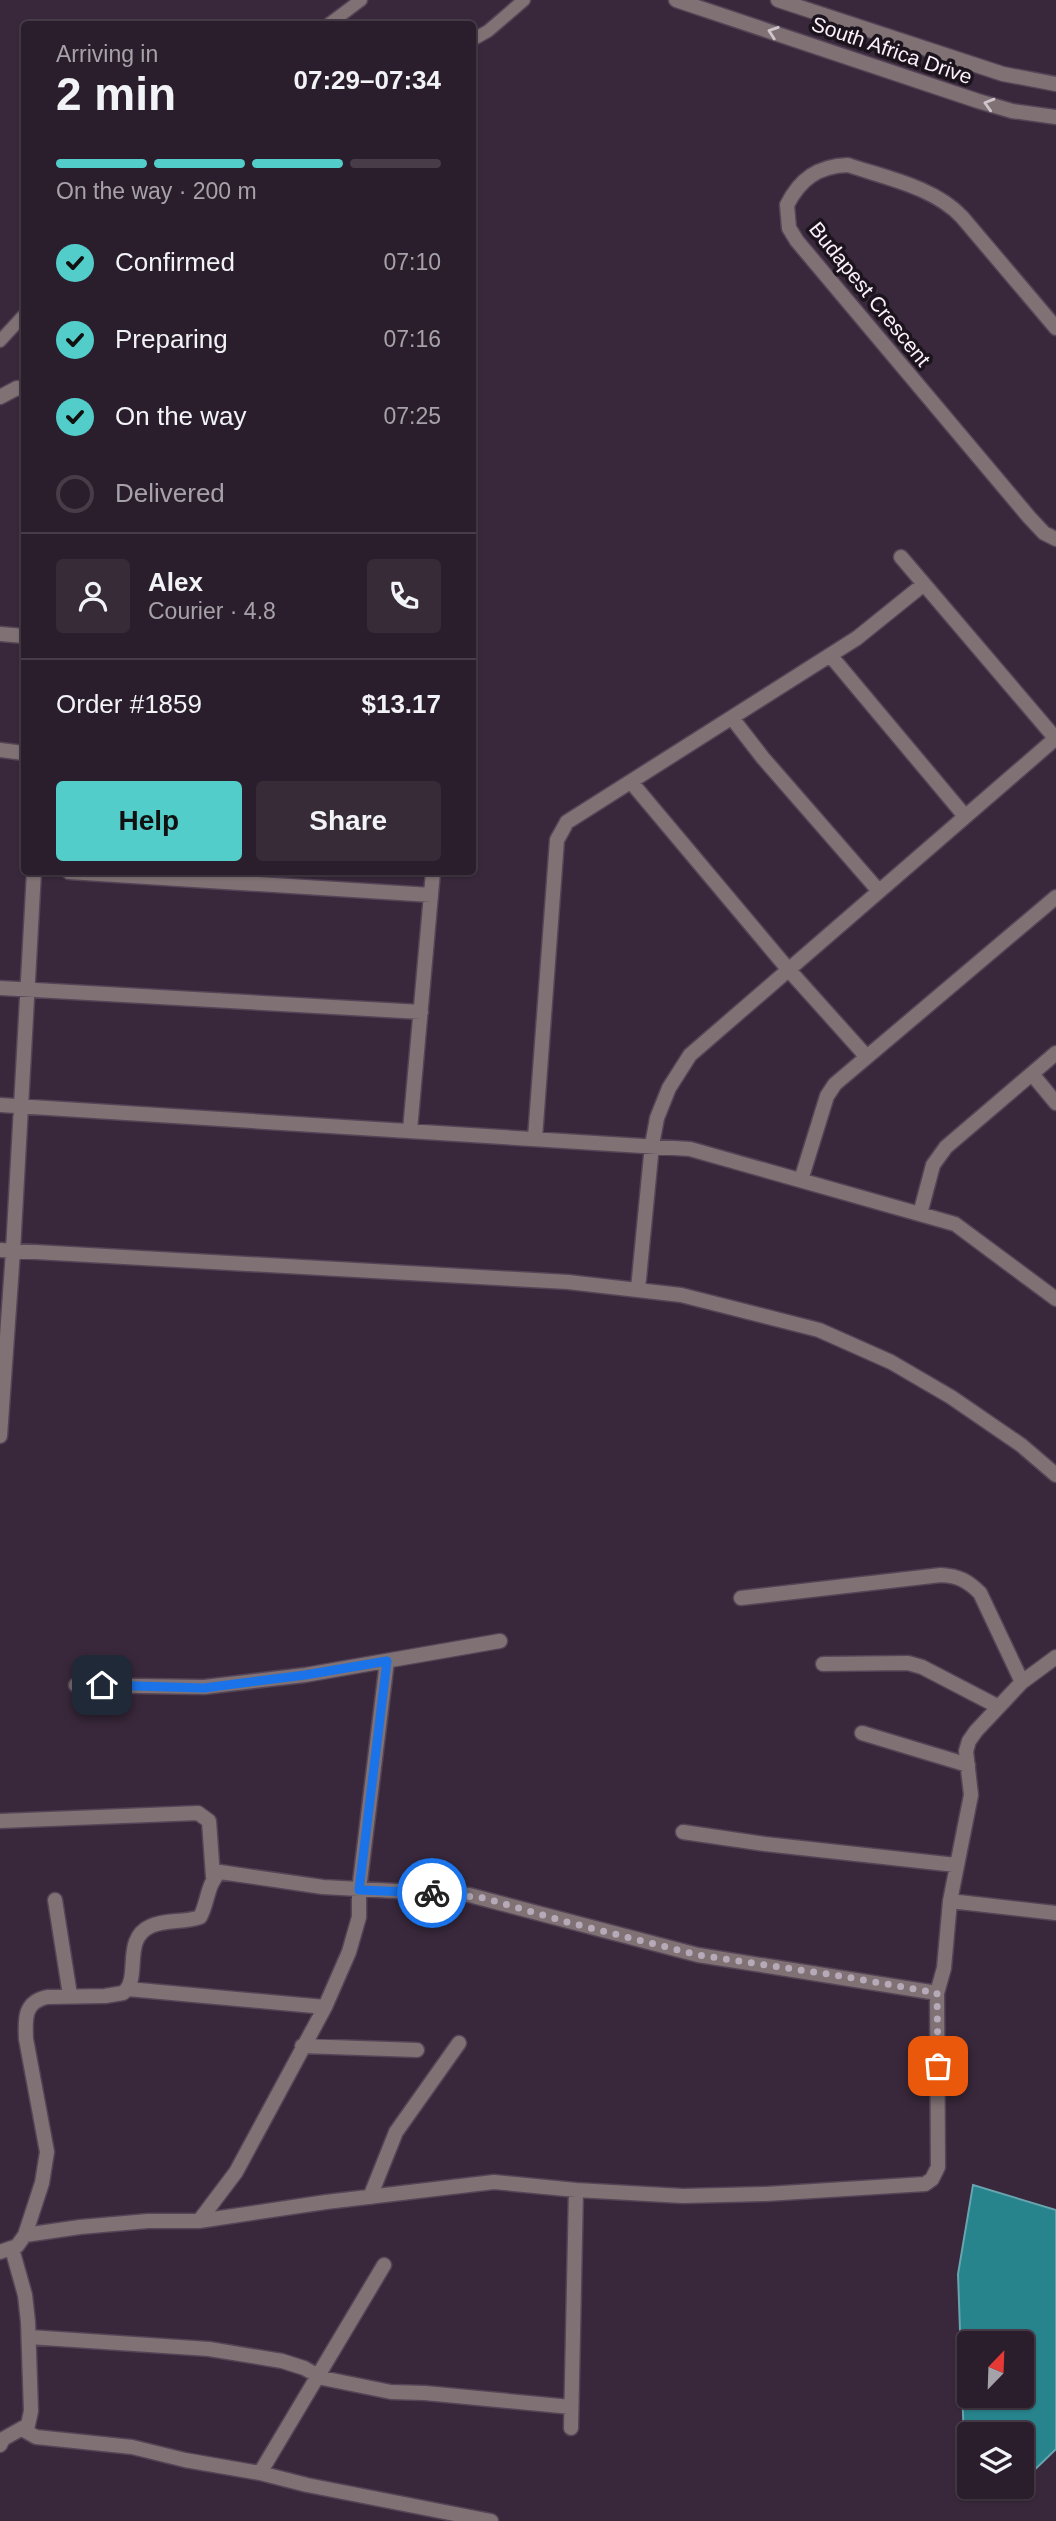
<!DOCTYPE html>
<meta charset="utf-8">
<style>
:root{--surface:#2b1e2c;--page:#372b38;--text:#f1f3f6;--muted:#a6a2a9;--line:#473c48;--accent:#53cdca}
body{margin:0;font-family:Arial,sans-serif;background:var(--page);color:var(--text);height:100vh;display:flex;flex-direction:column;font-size:26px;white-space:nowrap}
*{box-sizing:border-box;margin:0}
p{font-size:23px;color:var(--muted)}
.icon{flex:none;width:38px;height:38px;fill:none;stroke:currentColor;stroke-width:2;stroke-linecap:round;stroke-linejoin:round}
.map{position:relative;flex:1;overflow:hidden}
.side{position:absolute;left:21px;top:21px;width:455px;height:854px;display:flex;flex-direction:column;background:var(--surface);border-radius:7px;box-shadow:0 2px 5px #0004,0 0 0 2px var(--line)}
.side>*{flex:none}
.needle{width:46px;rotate:23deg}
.fabs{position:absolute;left:957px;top:2331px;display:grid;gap:14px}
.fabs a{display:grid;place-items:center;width:77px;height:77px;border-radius:7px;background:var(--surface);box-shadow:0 2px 5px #0004,0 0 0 2px var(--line);font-size:35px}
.pin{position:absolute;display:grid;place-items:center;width:60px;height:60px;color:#fff;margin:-30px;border-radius:14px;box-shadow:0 4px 10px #0006}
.courier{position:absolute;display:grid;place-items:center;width:70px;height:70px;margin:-35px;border:5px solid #1a73e8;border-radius:50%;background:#fff;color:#222;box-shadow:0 2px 9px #0007}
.overview em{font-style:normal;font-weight:700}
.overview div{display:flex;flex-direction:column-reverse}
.overview{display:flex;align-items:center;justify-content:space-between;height:119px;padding:0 35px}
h1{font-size:46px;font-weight:700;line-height:52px}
.bar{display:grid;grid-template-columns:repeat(4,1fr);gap:10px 7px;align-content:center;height:84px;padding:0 35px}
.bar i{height:9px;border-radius:5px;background:var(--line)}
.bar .active{background:var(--accent)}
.bar p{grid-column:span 4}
.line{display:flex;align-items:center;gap:18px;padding:0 35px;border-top:2px solid var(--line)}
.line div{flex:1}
.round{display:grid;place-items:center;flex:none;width:74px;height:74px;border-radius:7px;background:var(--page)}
ol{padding:0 35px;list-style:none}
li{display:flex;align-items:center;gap:21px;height:77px}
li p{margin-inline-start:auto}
li .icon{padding:7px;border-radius:50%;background:var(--accent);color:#111;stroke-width:4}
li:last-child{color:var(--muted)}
li i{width:38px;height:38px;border:4px solid var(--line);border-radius:50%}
.button{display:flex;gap:14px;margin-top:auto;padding:14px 35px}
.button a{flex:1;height:80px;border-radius:7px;background:var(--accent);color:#111;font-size:28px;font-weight:700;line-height:80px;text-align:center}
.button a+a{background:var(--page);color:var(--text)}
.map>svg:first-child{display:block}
.water{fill:#27848d;stroke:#67a4ae;stroke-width:2;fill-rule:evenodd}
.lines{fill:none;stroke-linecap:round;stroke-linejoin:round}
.service-casing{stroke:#544456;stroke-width:15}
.minor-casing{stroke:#544456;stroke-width:17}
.tertiary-casing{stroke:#544456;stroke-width:17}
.service{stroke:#7f7174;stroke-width:12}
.minor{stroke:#7f7174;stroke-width:14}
.tertiary{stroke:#7f7174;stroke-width:14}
.oneway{stroke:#d0c4cc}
.done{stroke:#b7aab8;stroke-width:7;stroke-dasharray:0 12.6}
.route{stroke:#1a73e8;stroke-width:9}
.labels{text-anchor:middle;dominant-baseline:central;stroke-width:7;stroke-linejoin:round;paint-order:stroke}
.street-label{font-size:21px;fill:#fbf0fc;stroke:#1c141d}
</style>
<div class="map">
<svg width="1056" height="2521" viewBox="0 0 1056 2521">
<rect width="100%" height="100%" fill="#39283b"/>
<path class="water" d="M973,2185L1056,2210V2449L1022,2482V2434H970L969,2471L965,2470L958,2274ZM970,2343H1022V2396H970Z"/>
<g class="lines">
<g class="service-casing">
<path id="service" d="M329,24L361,0
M472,40L488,31L524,0
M0,341L24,315"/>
</g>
<g class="minor-casing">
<path id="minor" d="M1056,328L962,217C934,187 886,178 848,165C818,166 800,179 787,205L789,228L797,241L1029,517L1044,533L1056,539
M0,397L17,388L24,389
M901,557L1056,739
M0,634L24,636
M830,655L964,815
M732,718L763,758L878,890
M0,750L24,753
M631,782L788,969L866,1056
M69,872L431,895
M0,988L421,1012
M1032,1074L1056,1103
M0,1105L690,1149L955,1224L1056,1299
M410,1130L433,872
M535,1138L557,840L567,822L857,638L924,584
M801,1180L827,1096L835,1084L1056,897
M920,1214L933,1165L946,1147L1056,1053
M0,1250L568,1282L681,1295L819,1330L891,1362L951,1397L1021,1445L1056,1475
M638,1289L652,1145L657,1118L669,1088L690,1055L1056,738
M0,1436L13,1251L34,872
M823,1664L908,1663L922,1667L997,1706
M1022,1682L1056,1657
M76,1685L204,1687L305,1675L500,1641
M862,1733L968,1765
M0,1821L198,1813L209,1821L213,1877
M683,1832L765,1844L956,1865
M55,1900L70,1995
M950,1901L1056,1913
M128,1989L325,2007
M302,2046L417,2050
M370,2197L396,2132L459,2043
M199,2221L236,2172L325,2007L349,1952L359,1917V1890L387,1661
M25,2235L80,2227L148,2221H199L326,2202L494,2182L576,2190L683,2196L766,2194L925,2184L932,2179L938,2167L937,1993L944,1968L950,1901L971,1795L966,1751L969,1741L976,1731L1022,1682L980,1593C968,1581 959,1576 941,1575L741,1598
M0,2252L17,2246L25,2235L42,2183L47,2152L26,2039C25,2019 24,2002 47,1997L105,1996L123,1993C142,1979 121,1939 151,1926C166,1919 184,1923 200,1917C208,1903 207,1883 220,1872L323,1887L469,1895L698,1955L937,1993
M29,2337L209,2349L282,2361L304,2368L322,2378L391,2392L425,2393L571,2407
M571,2428L576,2190
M22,2429L36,2437L132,2447L185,2460L260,2473L307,2485L491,2521
M0,2445L3,2439L28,2425L31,2411L28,2322L25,2295L12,2249
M260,2473L384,2265"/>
</g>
<g class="tertiary-casing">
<path id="tertiary" d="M676,0L978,101L1012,111L1056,117
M778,0L1003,74L1056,84"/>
</g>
<use href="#service" class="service"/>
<use href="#minor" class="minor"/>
<use href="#tertiary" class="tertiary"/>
</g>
<defs><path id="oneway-chevron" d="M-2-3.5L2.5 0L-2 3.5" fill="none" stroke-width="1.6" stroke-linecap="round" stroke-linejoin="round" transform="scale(1.75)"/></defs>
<g class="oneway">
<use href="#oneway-chevron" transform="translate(773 32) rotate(-161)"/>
<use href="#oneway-chevron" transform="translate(989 104) rotate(-164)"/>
</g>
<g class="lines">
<path class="done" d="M432,1893L484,1898L563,1921L698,1955L841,1976L937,1993L938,2066"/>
<path class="route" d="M102,1685L204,1688L305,1675L387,1661L359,1890L432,1893"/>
</g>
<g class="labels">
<g class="street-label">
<text transform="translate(892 50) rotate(19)">South Africa Drive</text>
<text transform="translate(870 294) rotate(51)">Budapest Crescent</text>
</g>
</g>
</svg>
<div class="fabs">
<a><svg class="needle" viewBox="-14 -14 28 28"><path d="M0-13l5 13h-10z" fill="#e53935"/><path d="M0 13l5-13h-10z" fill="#a6a2a9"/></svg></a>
<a><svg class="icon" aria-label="layers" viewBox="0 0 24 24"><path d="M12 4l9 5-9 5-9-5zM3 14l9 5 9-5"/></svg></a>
</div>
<div class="pin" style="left:938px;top:2066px;background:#ea580c"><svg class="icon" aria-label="bag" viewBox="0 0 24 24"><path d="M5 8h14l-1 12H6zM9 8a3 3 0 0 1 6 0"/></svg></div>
<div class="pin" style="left:102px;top:1685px;background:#1f2937"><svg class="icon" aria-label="home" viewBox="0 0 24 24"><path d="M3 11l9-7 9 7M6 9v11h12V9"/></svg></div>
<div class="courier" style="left:432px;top:1893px"><svg class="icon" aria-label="bike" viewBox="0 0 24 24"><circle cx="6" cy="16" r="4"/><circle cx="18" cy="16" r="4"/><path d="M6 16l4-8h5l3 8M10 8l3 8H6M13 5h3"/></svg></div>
<section class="side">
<div class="overview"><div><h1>2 min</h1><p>Arriving in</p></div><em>07:29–07:34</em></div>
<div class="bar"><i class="active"></i><i class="active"></i><i class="active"></i><i></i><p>On the way · 200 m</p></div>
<ol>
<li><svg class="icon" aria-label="check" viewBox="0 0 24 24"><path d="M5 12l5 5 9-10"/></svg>Confirmed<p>07:10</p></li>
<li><svg class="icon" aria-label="check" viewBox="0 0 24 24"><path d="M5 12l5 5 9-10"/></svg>Preparing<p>07:16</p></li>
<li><svg class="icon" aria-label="check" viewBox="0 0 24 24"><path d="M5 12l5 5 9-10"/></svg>On the way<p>07:25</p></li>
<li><i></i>Delivered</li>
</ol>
<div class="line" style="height:126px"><a class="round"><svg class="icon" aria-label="person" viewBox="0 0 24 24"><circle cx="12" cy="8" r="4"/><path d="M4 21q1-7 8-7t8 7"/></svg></a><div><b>Alex</b><p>Courier · 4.8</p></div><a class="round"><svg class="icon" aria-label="phone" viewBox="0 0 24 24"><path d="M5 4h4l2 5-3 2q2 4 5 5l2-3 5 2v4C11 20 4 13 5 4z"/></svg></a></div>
<div class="line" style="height:91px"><div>Order #1859</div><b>$13.17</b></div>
<div class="button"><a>Help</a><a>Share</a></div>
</section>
</div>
